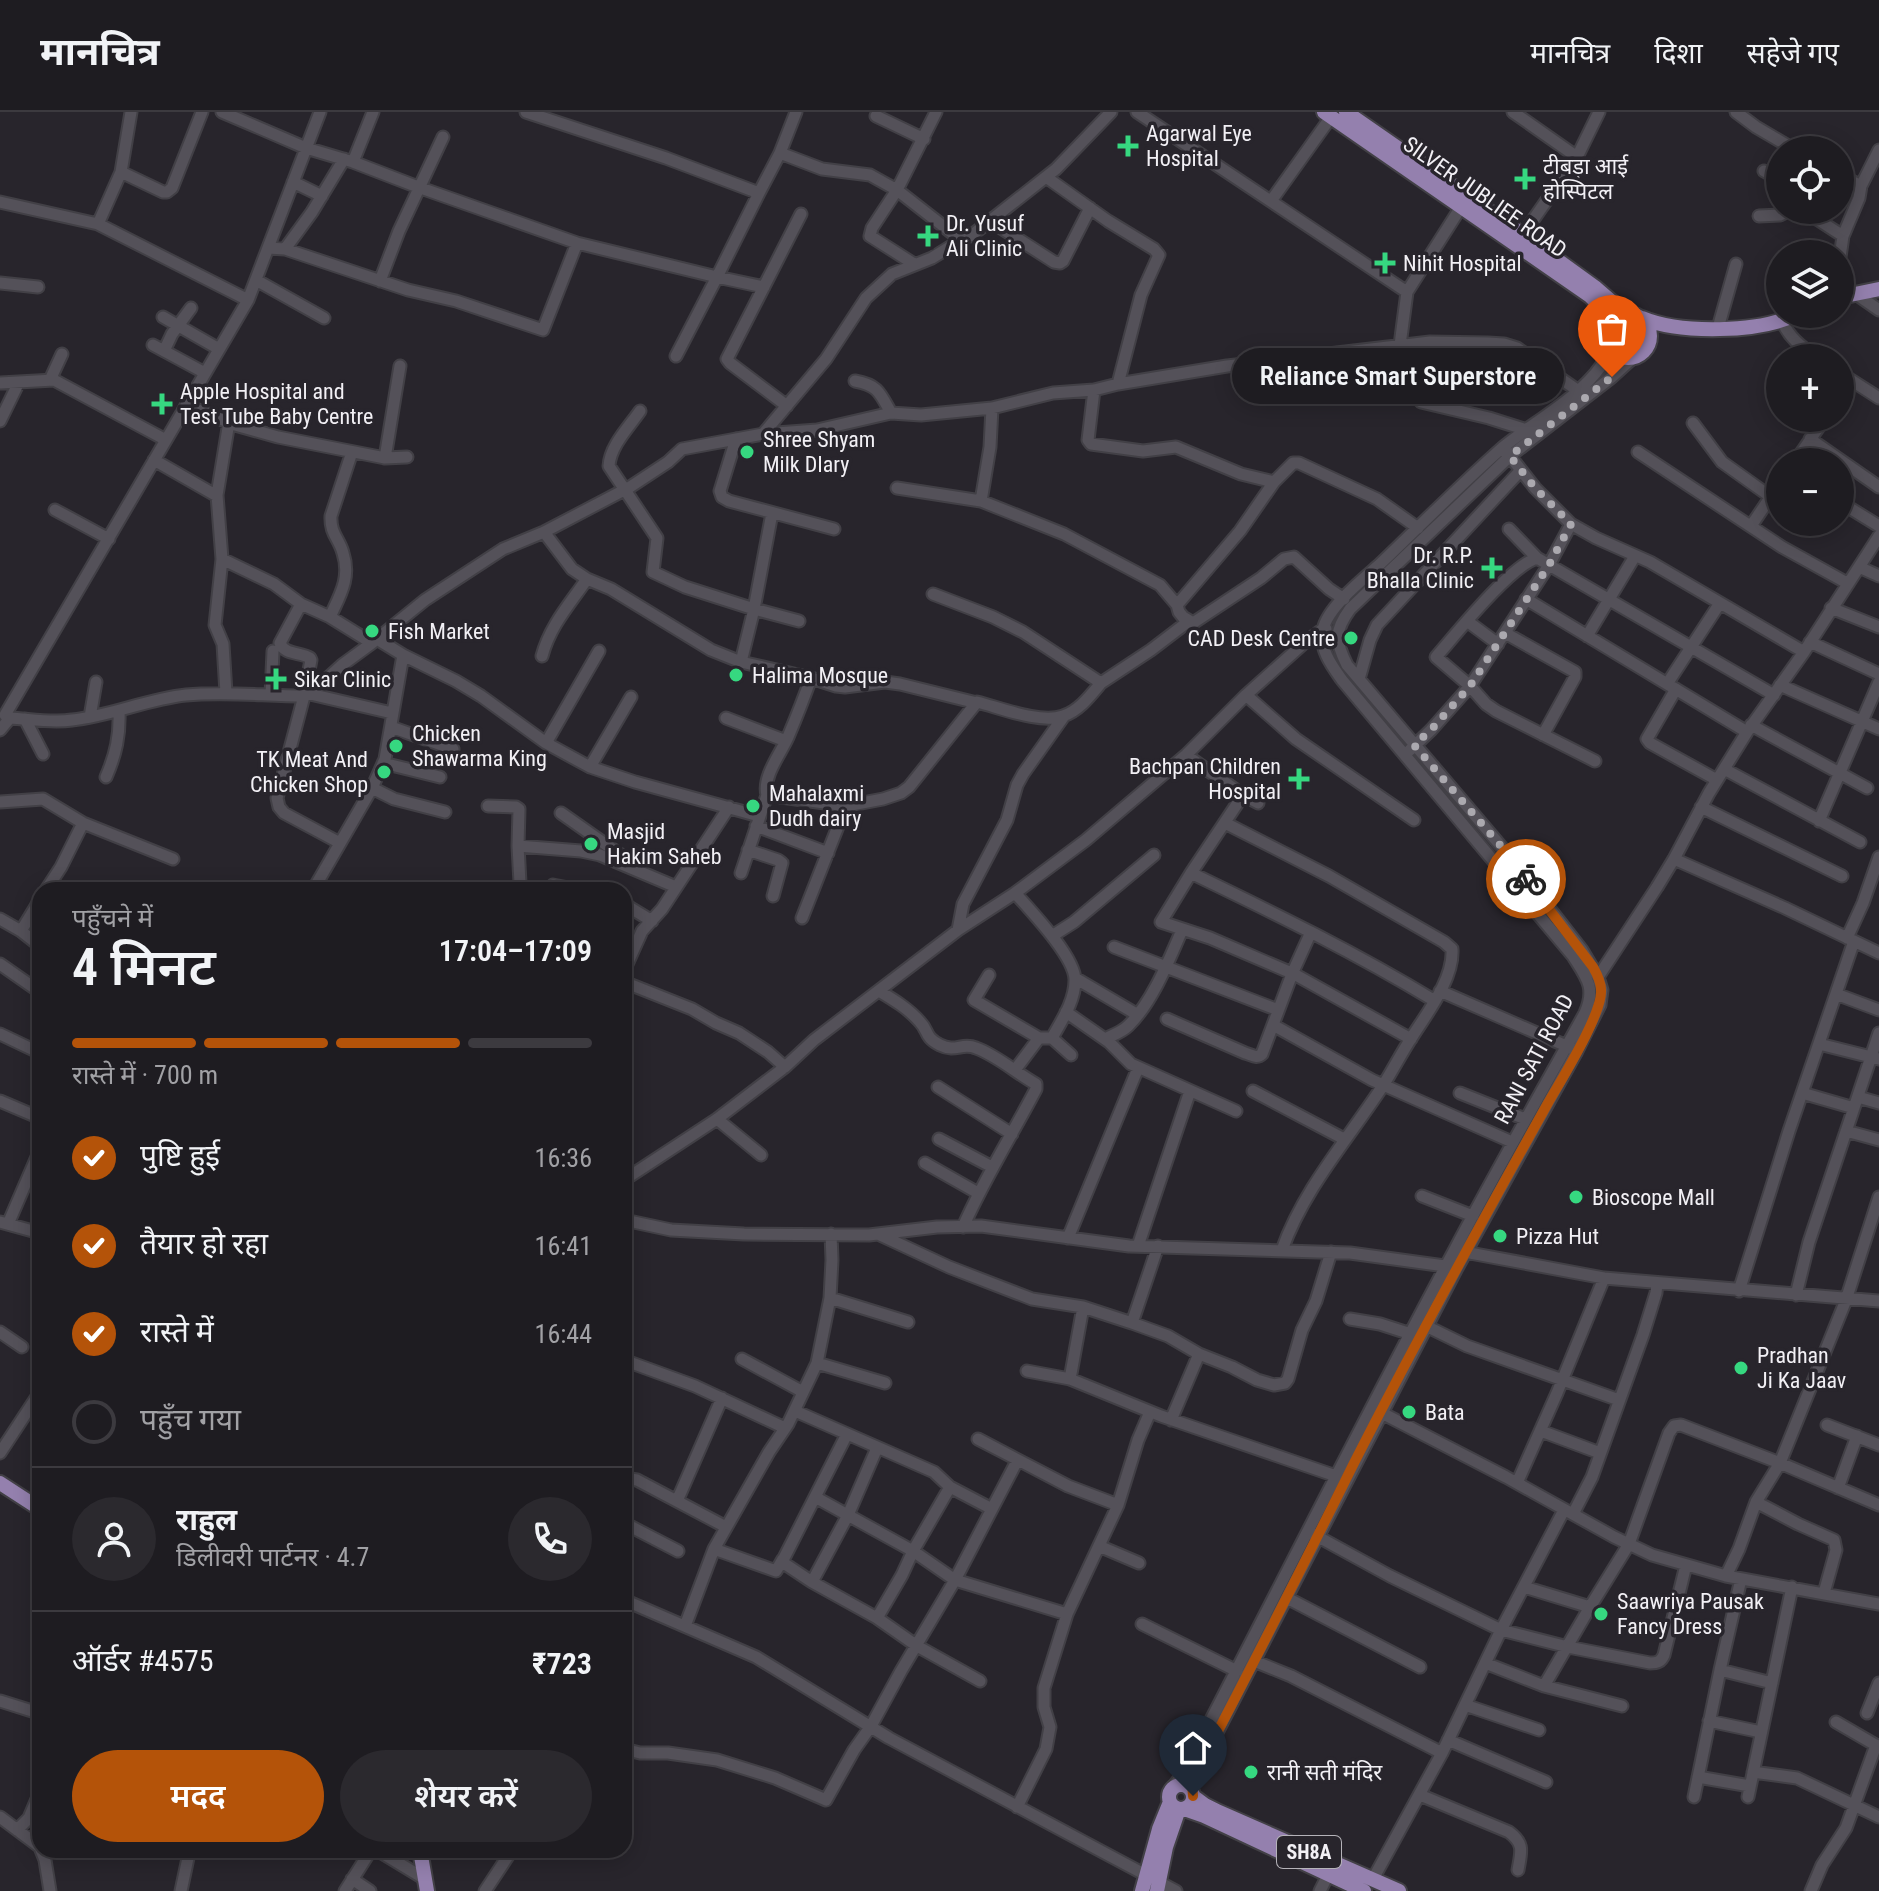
<!DOCTYPE html>
<html lang="hi">
<meta charset="utf-8">
<style>
:root{--surface:#1e1c21;--page:#2b292e;--text:#f1f3f6;--muted:#a1a1a5;--line:#3c3a3f;--accent:#b45309}
body{margin:0;font-family:"Roboto Condensed","Noto Sans Devanagari",sans-serif;background:var(--page);color:var(--text);height:100vh;display:flex;flex-direction:column;font-size:30px;white-space:nowrap}
*{box-sizing:border-box;margin:0}
p{font-size:26px;color:var(--muted)}
.icon{flex:none;width:44px;height:44px;fill:none;stroke:currentColor;stroke-width:2;stroke-linecap:round;stroke-linejoin:round}
.map{position:relative;flex:1;overflow:hidden}
.drawer{position:absolute;left:32px;top:770px;width:600px;height:976px;display:flex;flex-direction:column;background:var(--surface);border-radius:24px;box-shadow:0 4px 20px #0003,0 0 0 2px var(--line)}
.drawer>*{flex:none}
.tools{position:absolute;left:1766px;top:24px;display:grid;gap:16px}
.tools a{display:grid;place-items:center;width:88px;height:88px;border-radius:50%;background:var(--surface);box-shadow:0 4px 20px #0003,0 0 0 2px var(--line);font-size:40px}
.pin{position:absolute;display:grid;place-items:center;width:68px;height:68px;color:#fff;margin:-82px -34px;border-radius:50% 50% 50% 0;rotate:-45deg;box-shadow:0 0 8px #0007}
.pin .icon{rotate:45deg}
.courier{position:absolute;display:grid;place-items:center;width:80px;height:80px;margin:-40px;border:6px solid #b45309;border-radius:50%;background:#fff;color:#222;box-shadow:0 2px 10px #0007}
.bubble{position:absolute;height:56px;border-radius:28px;background:var(--surface);box-shadow:0 4px 20px #0003,0 0 0 2px var(--line);font-size:26px;font-weight:600;line-height:56px;text-align:center}
.overview em{font-style:normal;font-weight:600}
.overview div{display:flex;flex-direction:column-reverse}
.overview{display:flex;align-items:center;justify-content:space-between;height:136px;padding:0 40px}
h1{font-size:52px;font-weight:600;line-height:60px}
.bar{display:grid;grid-template-columns:repeat(4,1fr);gap:12px 8px;align-content:center;height:96px;padding:0 40px}
.bar i{height:10px;border-radius:6px;background:var(--line)}
.bar .current{background:var(--accent)}
.bar p{grid-column:span 4}
.line{display:flex;align-items:center;gap:20px;padding:0 40px;border-top:2px solid var(--line)}
.line div{flex:1}
.round{display:grid;place-items:center;flex:none;width:84px;height:84px;border-radius:42px;background:var(--page)}
ol{padding:0 40px;list-style:none}
li{display:flex;align-items:center;gap:24px;height:88px}
li p{margin-inline-start:auto}
li .icon{padding:8px;border-radius:50%;background:var(--accent);color:#fff;stroke-width:4}
li:last-child{color:var(--muted)}
li i{width:44px;height:44px;border:4px solid var(--line);border-radius:50%}
.primary-button{display:flex;gap:16px;margin-top:auto;padding:16px 40px}
.primary-button a{flex:1;height:92px;border-radius:48px;background:var(--accent);color:#fff;font-size:32px;font-weight:600;line-height:92px;text-align:center}
.primary-button a+a{background:var(--page);color:var(--text)}
header{display:flex;align-items:center;gap:48px;box-sizing:border-box;height:112px;padding:0 40px;background:var(--surface);border-bottom:2px solid var(--line)}
header strong{font-size:38px}
nav{display:flex;gap:44px;margin-inline-start:auto;font-size:28px}
.map>svg:first-child{display:block}
.lines{fill:none;stroke-linecap:round;stroke-linejoin:round}
.minor-casing{stroke:#424046;stroke-width:15}
.major-casing{stroke:#424046;stroke-width:18}
.minor{stroke:#545159;stroke-width:11}
.major{stroke:#9480ae;stroke-width:14}
.done{stroke:#aba9af;stroke-width:8;stroke-dasharray:0 14.4}
.route{stroke:#b45309;stroke-width:10}
.poi-dot{fill:#36d880;stroke:#28252c;stroke-width:3}
.labels{text-anchor:middle;dominant-baseline:central;stroke-width:7;stroke-linejoin:round;paint-order:stroke}
.shield{fill:#28252c;stroke:#b5b3b9;stroke-width:2}
.shield-label{font-size:20px;font-weight:bold;fill:#f2f0f5}
.poi-label{font-size:22px;fill:#f2f0f5;stroke:#28252c;text-anchor:start}
.street-label{font-size:22px;fill:#f2f0f5;stroke:#28252c}
</style>
<header>
<strong>मानचित्र</strong>
<nav><a>मानचित्र</a><a>दिशा</a><a>सहेजे गए</a></nav>
</header>
<div class="map">
<svg width="1879" height="1779" viewBox="0 0 1879 1779">
<rect width="100%" height="100%" fill="#28252c"/>
<g class="lines">
<g class="minor-casing">
<path id="minor" d="M131,0L121,60L98,112L248,188L320,0
M222,0L306,36L353,50L373,0
M1137,0L1407,180L1400,233
M1513,0L1577,45
M1736,0L1756,15L1795,38
M876,4L924,27
M780,41L796,0
M353,50L418,75L577,131L717,165L759,81L666,46L526,0
M1764,59L1780,68
M121,60L163,80H167L172,76L202,0
M1840,63L1861,74
M1046,65L1108,109L1154,137L1159,143L1141,183L1118,272
M293,70L322,84
M759,81L780,41L822,57L870,63L897,78L936,0
M1271,89L1331,5
M0,90L98,112
M1803,98L1843,124
M1759,104L1780,103L1790,98
M990,109L1054,150L1060,151L1063,149L1090,96
M1519,128L1577,45L1599,0
M268,136L285,137L408,178L456,189L543,218L577,131
M285,137L312,100L344,47
M1840,145L1843,124L1859,86L1861,74L1879,38
M914,152L870,124L872,116L897,78L961,128L972,123L1056,57L1111,0
M256,168L324,206
M380,169L399,119L443,25
M0,171L38,175
M1407,180L1461,95
M1856,182L1879,198
M163,205L219,237
M1782,209C1790,227 1802,235 1817,246
M1718,216L1736,152
M153,233L205,261
M164,239L172,222L191,196
M676,244L717,165L764,175
M1840,261L1879,286
M50,268L62,242
M855,269C878,273 880,281 891,301
M0,271L54,268L166,328
M1094,278L1088,328L1091,332L1143,339L1176,335L1241,362L1274,370
M1840,286L1852,269
M1421,290L1489,306L1527,318
M186,293L235,313L278,325L385,346L407,345
M787,294L730,251L727,247L801,102
M640,299C629,315 610,334 609,354L657,426L653,460L685,475L754,497L799,509
M0,309L19,270
M1693,311L1722,350L1771,385
M763,322L826,247L866,186L892,162L932,146L961,128
M736,327L720,379L722,385L729,389L834,417
M1810,327L1879,375
M1506,339L1535,376L1571,412L1596,426L1650,450L1804,540
M1638,340L1782,435L1847,471
M385,346L400,254
M154,348L217,384
M1795,350L1825,306
M897,376L981,389L1064,422L1160,473L1177,493L1179,500L1183,505L1193,511L1261,466L1284,447L1294,445L1329,477L1344,487
M981,389L990,335L992,296
M1840,390L1879,414
M55,398L109,427
M1751,414L1780,371
M1509,417L1537,446L1774,583
M544,420L572,457L587,467L611,477L711,538L741,550L811,566L836,574L845,575L885,570L900,572L977,591
M1537,446C1510,454 1457,521 1436,545L1470,574L1486,592L1496,599L1595,649
M222,447L274,472L301,492L330,505L372,531
M1859,455L1879,464
M933,482L993,505L1023,520L1101,571L1151,538L1189,509
M1526,487L1747,620
M301,492L280,531C284,543 301,540 310,546L311,548L304,584L277,686L279,695L284,701L340,731
M1177,493L1240,419L1274,370L1293,351H1299L1377,387L1418,416
M1831,496L1879,515
M330,505C340,483 351,466 343,441C339,426 330,422 331,404L352,340
M1467,509L1498,532
M1505,521L1575,560V565L1543,623
M1587,524L1635,444
M377,527L403,543L456,569L481,584L546,631L590,655L635,670L759,704
M1810,530L1879,562
M542,544C550,514 569,493 587,467
M741,550L754,497L772,401
M1359,567L1370,528L1377,513L1521,358
M1667,572L1720,491
M1780,573L1879,617
M1676,577L1647,627L1650,631L1717,668
M226,581L223,532L215,513L222,447L217,383L229,310
M310,582L392,601
M271,583L273,539
M1246,583L1296,627L1414,708
M90,605L96,570
M10,606L5,603L248,188
M726,606L786,629
M25,607L43,642
M1751,613L1867,676
M391,615L453,637
M0,618L10,606C30,607 52,611 72,608C111,604 147,587 186,583C225,579 265,584 304,584L310,582L342,553L372,531L425,488L503,437L544,420L630,375L668,350L682,337L763,322L817,318L891,301L921,303L992,296L1053,281L1094,278L1118,272L1227,254L1430,230L1488,231L1504,232L1517,236L1577,278
M546,631L599,539
M1410,638L1431,618L1470,574L1549,453L1571,412
M1186,643L1243,683L1258,691
M383,651L440,665
M590,655L631,585
M1724,657L1860,730
M106,665C116,642 120,623 119,599
M372,676L394,687L445,700
M767,683L846,694L883,687L901,681L909,675L977,590C1001,596 1040,612 1063,604C1079,599 1091,583 1101,571
M1243,683L1191,761L1161,810L1210,826L1294,862L1411,927
M0,690L43,687L83,711L173,747
M488,694L516,695L519,697L518,734L520,771
M1701,695L1842,764
M561,701L632,751
M1819,709L1879,570
M1225,711L1329,764L1444,830L1452,837C1454,867 1427,901 1412,925C1402,940 1394,956 1384,972C1349,1026 1304,1076 1282,1138
M756,714L828,741
M518,734L581,739L600,743L676,775
M748,738L778,748L782,751L773,784
M1674,747L1785,796L1879,841
M741,761L767,683C762,665 781,641 788,625C796,606 804,586 811,566
M1191,761C1274,801 1356,841 1435,889
M553,773L579,778
M46,778L61,755L83,711
M313,778L372,676L385,647L403,543
M1015,781C1031,799 1075,845 1075,868C1075,889 1062,908 1052,926
M624,792L652,809
M802,806L846,694
M0,807L21,819L40,834
M958,818L963,792L1007,708L1017,673L1023,662L1064,604
M21,819L40,788
M1052,824L1074,810L1154,743
M1847,826L1863,791L1879,745
M1114,835L1278,898
M0,852L40,880
M624,859L642,819L662,797L729,695
M989,863L974,888L1039,926H1052L1071,943
M1598,865L1657,775L1674,747L1709,681L1747,620L1804,540L1879,424
M1075,866L1138,903
M624,870L692,897L716,911L739,921L768,940L785,955
M879,879C894,888 909,897 920,910C929,919 924,925 940,933C956,941 962,930 976,936C998,944 1016,961 1036,972V977C1012,1023 984,1067 963,1115
M1440,879L1571,936
M1836,882L1879,898
M1066,900L1109,930L1131,952L1236,999
M1167,907L1245,941C1252,943 1257,947 1262,942L1292,862L1311,820
M1273,913L1372,968L1512,1030
M0,922L40,941
M1105,927C1113,923 1122,920 1128,914C1152,891 1169,848 1182,818
M1819,932L1879,947
M1015,958L1039,926
M938,975L1012,1022
M1253,979L1344,1027
M1460,981L1525,1007
M1802,981L1854,996
M1858,985L1879,991
M0,989L40,1006
M717,1007L761,1043
M1846,1019L1879,1028
M939,1027L992,1055
M925,1051L978,1081
M624,1068L717,1007L785,955L814,928L958,818L1015,781L1086,728L1186,643L1246,583L1303,532L1323,517H1326
M1422,1084L1473,1104
M0,1110L40,1121
M624,1110L629,1109L671,1118L744,1122L869,1123L937,1115L981,1114L1129,1134L1350,1141L1452,1155
M8,1112L40,1038
M878,1122L949,1155L1032,1187L1083,1195L1132,1211L1168,1224L1199,1242L1232,1255L1257,1268L1274,1273L1285,1271L1288,1267L1302,1218L1316,1189L1331,1140
M1068,1126L1138,956
M1138,1134L1190,979
M1459,1139L1604,1166L1879,1189
M1739,1179L1789,1019L1854,829
M1796,1183L1809,1130L1879,921
M830,1186L908,1210
M1350,1207L1380,1212L1411,1222
M1132,1211L1158,1134
M1426,1214L1467,1234L1619,1288
M0,1220L22,1235
M742,1247L803,1280
M817,1251L885,1271
M624,1252L629,1250L695,1274L785,1316
M1027,1259L1070,1267L1161,1304L1336,1364
M1070,1267L1083,1195
M1376,1298L1506,1365L1614,1425L1652,1443L1726,1464L1879,1492
M795,1299L934,1360L950,1375L992,1397
M1171,1308L1199,1242
M1827,1313L1879,1333
M1541,1319L1600,1341
M847,1322L782,1450L812,1470L877,1506L917,1534L980,1569
M978,1327L1068,1374L1118,1393
M0,1341L40,1280
M624,1366L637,1368L726,1415
M1517,1371L1557,1281L1604,1166
M1838,1376L1857,1324
M815,1385L913,1439L955,1468L1067,1502
M677,1389L722,1286
M1756,1390L1798,1412L1834,1428L1836,1438L1824,1481
M1573,1402L1592,1365L1643,1223L1656,1181L1657,1172
M624,1411L678,1439
M1313,1422L1390,1464L1501,1518L1568,1535L1650,1551C1657,1551 1661,1550 1664,1543L1686,1453
M1099,1434L1139,1451
M714,1437L776,1459L783,1447
M1726,1464L1739,1437L1756,1390L1780,1351L1846,1188L1879,1085
M812,1470L848,1403L877,1336
M1524,1475L1590,1495L1629,1432L1669,1321L1674,1314L1681,1313L1780,1351L1879,1393
M1287,1486L1420,1555
M624,1488L756,1545L889,1626L1176,1779
M877,1506L902,1463L913,1439L950,1375
M1142,1512L1237,1559
M685,1514L714,1437L769,1340L788,1312L817,1251L830,1186L832,1148L831,1122
M1254,1549L1291,1564L1442,1641
M1485,1551L1544,1574L1622,1594
M1720,1558L1772,1571
M1544,1574L1590,1495
M0,1589L32,1599
M1465,1593L1539,1618
M1867,1601L1879,1571
M1709,1609L1761,1620
M1836,1610L1879,1635
M1448,1628L1546,1670
M624,1637L640,1641H668L717,1648L775,1666L826,1688L854,1638L871,1614L901,1559L955,1468L1017,1349
M1753,1660L1797,1666L1879,1705
M1698,1665L1750,1674
M1173,1675L1184,1660C1274,1487 1361,1312 1454,1139C1496,1059 1541,981 1585,901C1596,876 1587,866 1573,844L1342,568C1332,554 1319,537 1323,518C1327,496 1362,468 1378,454C1419,415 1459,374 1502,336C1532,311 1579,286 1601,254C1607,245 1606,235 1606,225
M1192,1679L1194,1665L1457,1156L1577,939L1600,893L1602,878L1598,865L1582,838L1500,733L1347,553C1335,529 1334,519 1350,497L1510,344L1612,265L1634,245
M1420,1683L1509,1720C1525,1732 1521,1740 1518,1758
M1694,1685L1720,1558L1741,1467
M1748,1685L1792,1475
M1017,1695L1046,1637L1050,1615L1044,1595V1576L1067,1502L1118,1393L1138,1328L1150,1300
M0,1705L40,1735
M17,1718L29,1706L40,1680
M41,1738L45,1748L50,1779
M377,1738L425,1767
M352,1767L370,1779
M1373,1767L1442,1641L1501,1518L1564,1398
M181,1779L188,1746L192,1738
M345,1779L371,1738
M485,1779L512,1738
M1320,1779L1328,1763
M1811,1779L1822,1753L1846,1716L1876,1633"/>
</g>
<g class="major-casing">
<path id="major" d="M1324,0L1590,184C1600,193 1605,201 1608,215
M1346,0L1523,123L1596,176L1618,195L1633,202
M1840,185L1879,177
M1606 224a22 22 0 1 1 44 0a22 22 0 1 1-44 0Z
M1642,206C1680,222 1760,221 1797,202
M0,1371L40,1397
M1169 1685a12 12 0 1 1 24 0a12 12 0 1 1-24 0Z
M1193,1684L1205,1693L1219,1700L1399,1779
M1184,1697L1204,1704L1364,1779
M420,1738L427,1779
M1142,1779L1159,1717L1170,1690
M1157,1779L1166,1735L1179,1697"/>
</g>
<use href="#minor" class="minor"/>
<use href="#major" class="major"/>
</g>
<g class="lines">
<path class="done" d="M1526,767L1500,733L1414,633L1431,618L1470,574L1549,453L1571,412L1535,376L1510,344L1612,265"/>
<path class="route" d="M1193,1684L1192,1671L1194,1665C1248,1562 1301,1458 1353,1353C1415,1231 1481,1111 1548,991C1561,968 1603,901 1601,878C1601,870 1597,862 1593,855L1526,767"/>
</g>
<g class="poi-dot">
<path d="M1124 22h8v8h8v8h-8v8h-8v-8h-8v-8h8z"/>
<path d="M1521 55h8v8h8v8h-8v8h-8v-8h-8v-8h8z"/>
<path d="M924 112h8v8h8v8h-8v8h-8v-8h-8v-8h8z"/>
<path d="M1381 139h8v8h8v8h-8v8h-8v-8h-8v-8h8z"/>
<path d="M158 280h8v8h8v8h-8v8h-8v-8h-8v-8h8z"/>
<circle cx="747" cy="340" r="8"/>
<path d="M1488 444h8v8h8v8h-8v8h-8v-8h-8v-8h8z"/>
<circle cx="372" cy="519" r="8"/>
<circle cx="1351" cy="526" r="8"/>
<circle cx="736" cy="563" r="8"/>
<path d="M272 555h8v8h8v8h-8v8h-8v-8h-8v-8h8z"/>
<circle cx="396" cy="634" r="8"/>
<circle cx="384" cy="660" r="8"/>
<path d="M1295 655h8v8h8v8h-8v8h-8v-8h-8v-8h8z"/>
<circle cx="753" cy="694" r="8"/>
<circle cx="591" cy="732" r="8"/>
<circle cx="1576" cy="1085" r="8"/>
<circle cx="1500" cy="1124" r="8"/>
<circle cx="1741" cy="1256" r="8"/>
<circle cx="1409" cy="1300" r="8"/>
<circle cx="1601" cy="1502" r="8"/>
<circle cx="1251" cy="1660" r="8"/>
</g>
<g class="labels">
<rect class="shield" x="1277" y="1724" width="64" height="32" rx="6"/>
<g class="shield-label">
<text x="1309" y="1740">SH8A</text>
</g>
<g class="poi-label">
<text x="1146" y="21">Agarwal Eye<tspan x="1146" dy="25">Hospital</tspan></text>
<text x="1543" y="54">टीबड़ा आई<tspan x="1543" dy="25">होस्पिटल</tspan></text>
<text x="946" y="111">Dr. Yusuf<tspan x="946" dy="25">Ali Clinic</tspan></text>
<text x="1403" y="151">Nihit Hospital</text>
<text x="180" y="279">Apple Hospital and<tspan x="180" dy="25">Test Tube Baby Centre</tspan></text>
<text x="763" y="327">Shree Shyam<tspan x="763" dy="25">Milk DIary</tspan></text>
<text x="1474" y="443" text-anchor="end">Dr. R.P.<tspan x="1474" dy="25">Bhalla Clinic</tspan></text>
<text x="388" y="519">Fish Market</text>
<text x="1335" y="526" text-anchor="end">CAD Desk Centre</text>
<text x="752" y="563">Halima Mosque</text>
<text x="294" y="567">Sikar Clinic</text>
<text x="412" y="621">Chicken<tspan x="412" dy="25">Shawarma King</tspan></text>
<text x="368" y="647" text-anchor="end">TK Meat And<tspan x="368" dy="25">Chicken Shop</tspan></text>
<text x="1281" y="654" text-anchor="end">Bachpan Children<tspan x="1281" dy="25">Hospital</tspan></text>
<text x="769" y="681">Mahalaxmi<tspan x="769" dy="25">Dudh dairy</tspan></text>
<text x="607" y="719">Masjid<tspan x="607" dy="25">Hakim Saheb</tspan></text>
<text x="1592" y="1085">Bioscope Mall</text>
<text x="1516" y="1124">Pizza Hut</text>
<text x="1757" y="1243">Pradhan<tspan x="1757" dy="25">Ji Ka Jaav</tspan></text>
<text x="1425" y="1300">Bata</text>
<text x="1617" y="1489">Saawriya Pausak<tspan x="1617" dy="25">Fancy Dress</tspan></text>
<text x="1267" y="1660">रानी सती मंदिर</text>
</g>
<g class="street-label">
<text transform="translate(1485 85) rotate(35)">SILVER JUBLIEE ROAD</text>
<text transform="translate(1534 947) rotate(-62)">RANI SATI ROAD</text>
</g>
</g>
</svg>
<div class="tools">
<a><svg class="icon" aria-label="locate" viewBox="0 0 24 24"><circle cx="12" cy="12" r="6"/><path d="M12 2v4M12 18v4M2 12h4M18 12h4"/></svg></a>
<a><svg class="icon" aria-label="layers" viewBox="0 0 24 24"><path d="M12 4l9 5-9 5-9-5zM3 14l9 5 9-5"/></svg></a>
<a>+</a>
<a>−</a>
</div>
<div class="pin" style="left:1612px;top:265px;background:#ea580c"><svg class="icon" aria-label="bag" viewBox="0 0 24 24"><path d="M5 8h14l-1 12H6zM9 8a3 3 0 0 1 6 0"/></svg></div>
<div class="pin" style="left:1193px;top:1684px;background:#1f2937"><svg class="icon" aria-label="home" viewBox="0 0 24 24"><path d="M3 11l9-7 9 7M6 9v11h12V9"/></svg></div>
<div class="courier" style="left:1526px;top:767px"><svg class="icon" aria-label="bike" viewBox="0 0 24 24"><circle cx="6" cy="16" r="4"/><circle cx="18" cy="16" r="4"/><path d="M6 16l4-8h5l3 8M10 8l3 8H6M13 5h3"/></svg></div>
<div class="bubble" style="left:1232px;top:236px;width:332px">Reliance Smart Superstore</div>
<section class="drawer">
<div class="overview"><div><h1>4 मिनट</h1><p>पहुँचने में</p></div><em>17:04–17:09</em></div>
<div class="bar"><i class="current"></i><i class="current"></i><i class="current"></i><i></i><p>रास्ते में · 700 m</p></div>
<ol>
<li><svg class="icon" aria-label="check" viewBox="0 0 24 24"><path d="M5 12l5 5 9-10"/></svg>पुष्टि हुई<p>16:36</p></li>
<li><svg class="icon" aria-label="check" viewBox="0 0 24 24"><path d="M5 12l5 5 9-10"/></svg>तैयार हो रहा<p>16:41</p></li>
<li><svg class="icon" aria-label="check" viewBox="0 0 24 24"><path d="M5 12l5 5 9-10"/></svg>रास्ते में<p>16:44</p></li>
<li><i></i>पहुँच गया</li>
</ol>
<div class="line" style="height:144px"><a class="round"><svg class="icon" aria-label="person" viewBox="0 0 24 24"><circle cx="12" cy="8" r="4"/><path d="M4 21q1-7 8-7t8 7"/></svg></a><div><b>राहुल</b><p>डिलीवरी पार्टनर · 4.7</p></div><a class="round"><svg class="icon" aria-label="phone" viewBox="0 0 24 24"><path d="M5 4h4l2 5-3 2q2 4 5 5l2-3 5 2v4C11 20 4 13 5 4z"/></svg></a></div>
<div class="line" style="height:104px"><div>ऑर्डर #4575</div><b>₹723</b></div>
<div class="primary-button"><a>मदद</a><a>शेयर करें</a></div>
</section>
</div>
